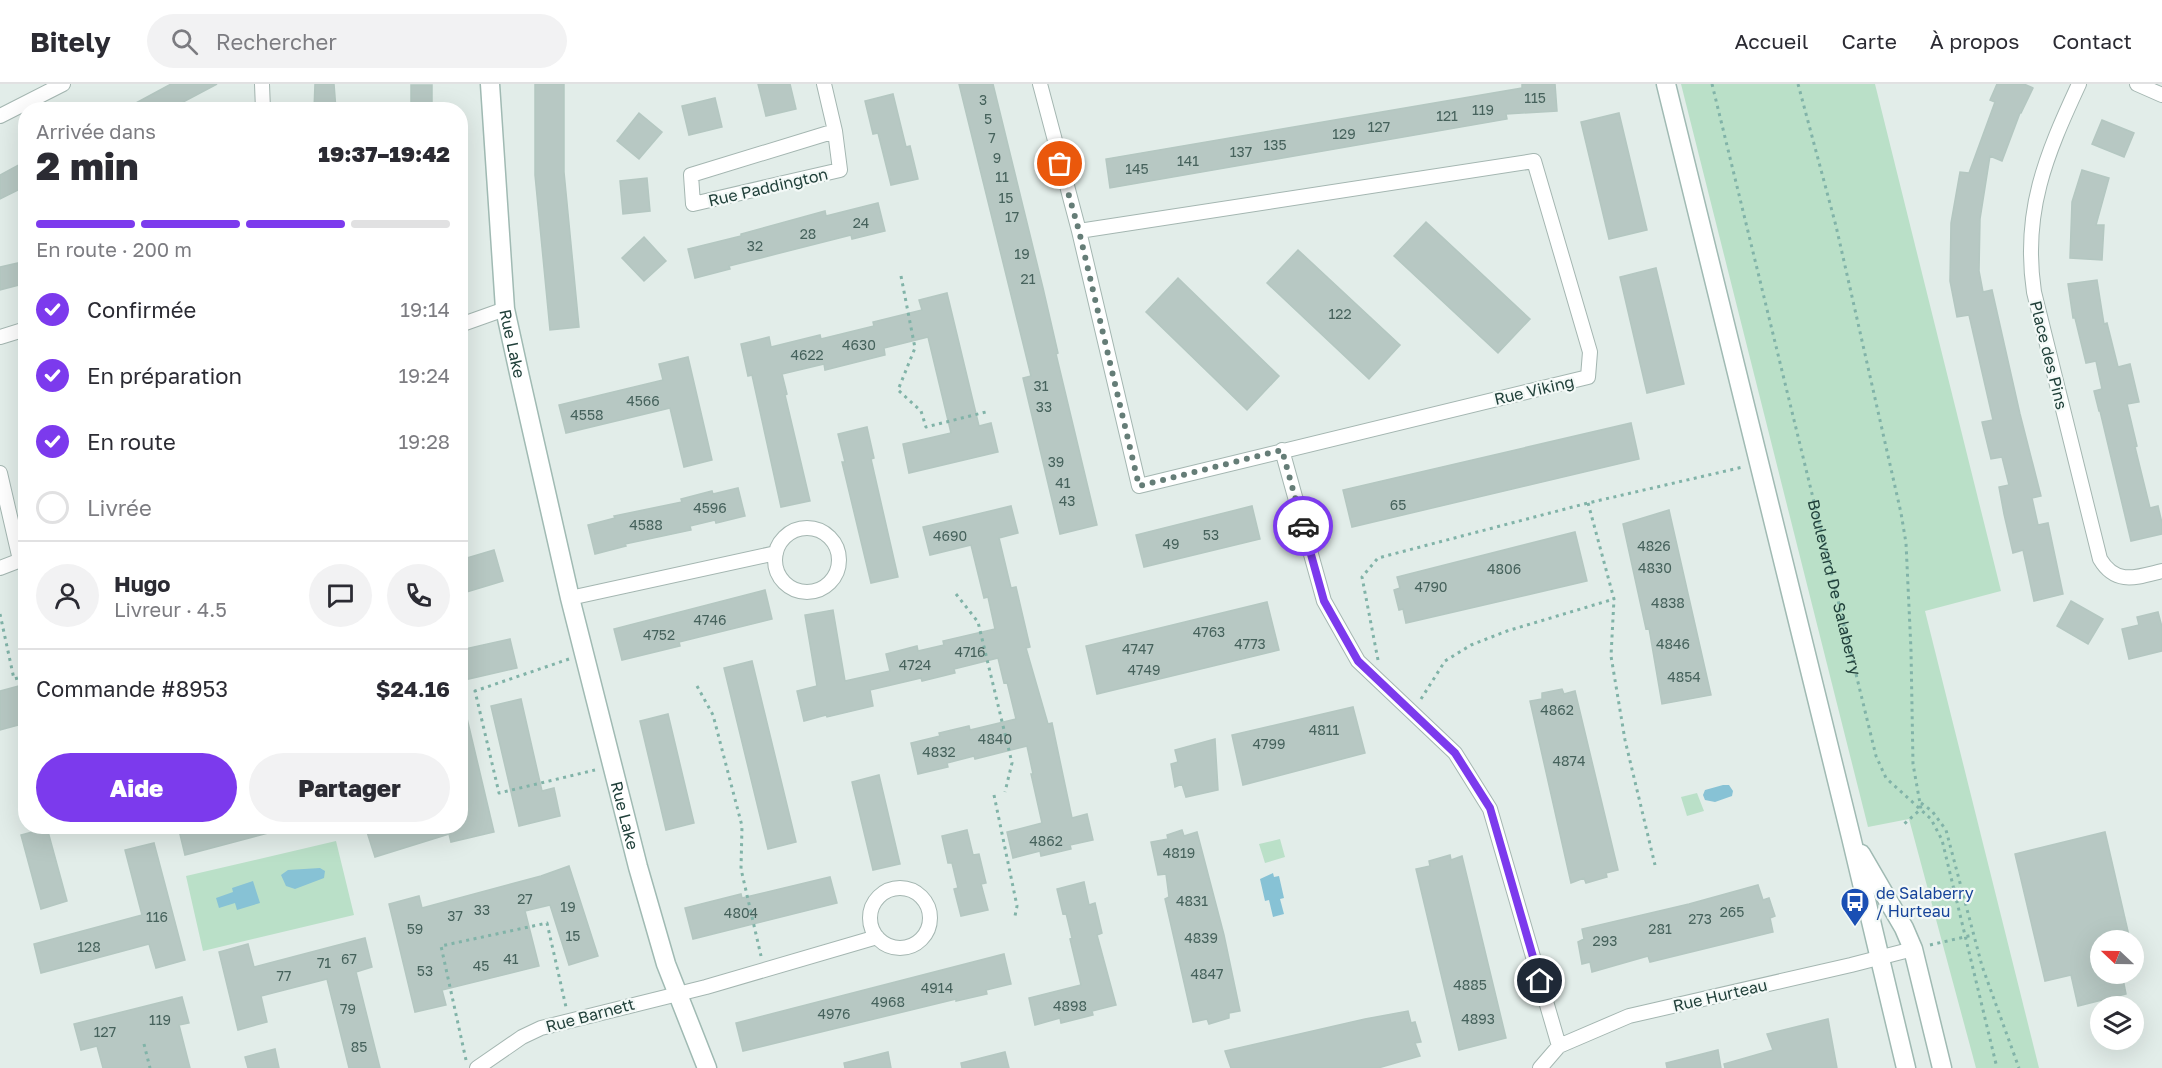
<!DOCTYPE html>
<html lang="fr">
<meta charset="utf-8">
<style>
:root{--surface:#fff;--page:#f2f2f3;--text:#2b2b33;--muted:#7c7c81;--line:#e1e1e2;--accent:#7c3aed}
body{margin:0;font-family:"Golos Text",sans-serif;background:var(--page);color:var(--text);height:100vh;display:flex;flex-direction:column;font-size:22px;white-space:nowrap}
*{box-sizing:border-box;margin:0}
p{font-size:20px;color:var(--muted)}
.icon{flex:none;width:33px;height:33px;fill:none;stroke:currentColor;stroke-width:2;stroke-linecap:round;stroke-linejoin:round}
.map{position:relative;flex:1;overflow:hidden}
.side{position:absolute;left:18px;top:18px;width:450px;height:732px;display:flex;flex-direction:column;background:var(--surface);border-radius:24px;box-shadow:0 6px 24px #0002}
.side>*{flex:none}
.needle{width:39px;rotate:292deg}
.controls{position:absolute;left:2090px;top:846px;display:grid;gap:12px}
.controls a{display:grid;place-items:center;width:54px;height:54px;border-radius:50%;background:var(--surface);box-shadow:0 6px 24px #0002;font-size:30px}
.pin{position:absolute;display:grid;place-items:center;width:51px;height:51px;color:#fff;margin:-26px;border:3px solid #fff;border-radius:50%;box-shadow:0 2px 6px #0007}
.courier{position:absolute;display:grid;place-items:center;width:60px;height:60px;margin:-30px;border:4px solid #7c3aed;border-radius:50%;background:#fff;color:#222;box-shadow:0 2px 8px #0007}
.overview em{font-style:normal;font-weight:800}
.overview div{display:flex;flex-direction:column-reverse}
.overview{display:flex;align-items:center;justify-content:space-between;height:102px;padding:0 18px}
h1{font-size:39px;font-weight:800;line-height:45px}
.bar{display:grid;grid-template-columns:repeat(4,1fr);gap:9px 6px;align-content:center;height:72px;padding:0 18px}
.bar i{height:8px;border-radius:4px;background:var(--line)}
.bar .active{background:var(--accent)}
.bar p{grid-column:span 4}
.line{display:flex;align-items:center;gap:15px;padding:0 18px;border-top:2px solid var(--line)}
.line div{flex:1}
.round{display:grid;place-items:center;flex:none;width:63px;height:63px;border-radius:32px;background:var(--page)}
ol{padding:0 18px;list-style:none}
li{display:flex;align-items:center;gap:18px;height:66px}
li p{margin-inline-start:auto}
li .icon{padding:6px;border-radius:50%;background:var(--accent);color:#fff;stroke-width:4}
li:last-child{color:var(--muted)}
li i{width:33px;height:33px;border:3px solid var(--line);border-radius:50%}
.primary-button{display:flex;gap:12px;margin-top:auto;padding:12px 18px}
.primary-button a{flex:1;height:69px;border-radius:36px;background:var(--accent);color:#fff;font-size:24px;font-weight:800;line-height:69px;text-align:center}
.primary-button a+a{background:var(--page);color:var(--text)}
header{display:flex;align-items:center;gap:36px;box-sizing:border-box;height:84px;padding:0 30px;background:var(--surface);border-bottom:2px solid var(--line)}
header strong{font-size:28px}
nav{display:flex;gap:33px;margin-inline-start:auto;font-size:21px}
.search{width:420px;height:54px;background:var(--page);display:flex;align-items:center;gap:15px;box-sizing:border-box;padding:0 21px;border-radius:33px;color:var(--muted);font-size:22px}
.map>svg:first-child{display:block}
.green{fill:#bae0c8}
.water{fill:#87c2d5}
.building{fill:#b7c8c3;stroke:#b4c7c1;stroke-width:1.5}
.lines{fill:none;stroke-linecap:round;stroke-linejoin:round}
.street-casing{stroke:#a4b6b1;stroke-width:16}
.secondary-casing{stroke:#a0bab3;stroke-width:21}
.path{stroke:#81b3a8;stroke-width:3;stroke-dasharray:3 4.5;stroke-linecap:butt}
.street{stroke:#fff;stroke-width:14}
.secondary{stroke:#fff;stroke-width:18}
.done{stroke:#657d77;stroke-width:6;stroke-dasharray:0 10.8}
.route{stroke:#7c3aed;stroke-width:8}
.labels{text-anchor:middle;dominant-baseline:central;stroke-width:4.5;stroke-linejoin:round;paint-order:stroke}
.number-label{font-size:14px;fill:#46625c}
.street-label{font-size:16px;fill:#21403a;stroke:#f3f9f7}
.transit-label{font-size:16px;fill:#164399;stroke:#f3f9f7;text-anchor:start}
</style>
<header>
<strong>Bitely</strong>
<div class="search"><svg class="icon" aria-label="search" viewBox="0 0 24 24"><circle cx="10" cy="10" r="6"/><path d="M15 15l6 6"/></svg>Rechercher</div>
<nav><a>Accueil</a><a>Carte</a><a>À propos</a><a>Contact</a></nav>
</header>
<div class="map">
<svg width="2162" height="984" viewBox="0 0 2162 984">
<rect width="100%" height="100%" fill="#e2ede9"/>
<path class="green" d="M1681,0H1875L2001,507L1925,527L2039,984H1976L1909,735L1868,743Z
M1697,709L1704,727L1687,732L1681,713Z
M1280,755L1285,773L1265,779L1259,760Z
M336,757L354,831L203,867L186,792Z"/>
<path class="water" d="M1723,701H1729L1733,707L1732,712L1715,718L1705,716L1703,711L1705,706Z
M320,784L325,787L324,794L295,805L286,802L281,791L288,786Z
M1273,789L1274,793L1279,792L1284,814L1280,815L1284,830L1273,833L1269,816L1265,817L1260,795Z
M253,797L260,819L237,826L235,819L219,824L216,814L233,808L232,804Z"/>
<path class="building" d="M171,0H217L183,18L184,21L175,26H123Z
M315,0H334L336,26H314Z
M535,0H564V88L579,243L550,246L535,91Z
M758,0H790L796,25L766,32Z
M959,0H993L1043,204L1058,269L1056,270L1097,441L1060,450L1023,294L1031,292Z
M1522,0H1555L1557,27L1506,30L1507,35L1110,104L1106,75L1522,4Z
M1997,0H2024L2033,4L2021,29H2020L2002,77L1990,72L1980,135L1979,187L1983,208L1992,206L2020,330L2041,412L2032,414L2038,441L2048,439L2063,510L2034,517L2023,466L2013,469L2004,430L1999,403L2009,401L2002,373L1991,375L1982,338L1993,336L1969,231L1957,233L1950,197L1951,139L1960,88L1969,89L1995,18L1990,16Z
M411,1H432V26H411Z
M893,10L906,63L910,62L918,95L891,101L878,49L873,50L865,17Z
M715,14L722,43L689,51L682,22Z
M639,29L662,48L639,75L617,57Z
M1619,29L1647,146L1609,155L1581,38Z
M2102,36L2134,49L2124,73L2092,60Z
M26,77V102L0,115V91Z
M2082,86L2109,94L2096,141H2104L2102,176L2070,174L2072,118Z
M647,94L650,127L623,130L620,97Z
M878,119L885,147L852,155L851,151L729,182L730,185L695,194L688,165L741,152V150L825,127L826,132Z
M1426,138L1530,235L1498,269L1394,172Z
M644,153L666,177L644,197L622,174Z
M1298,166L1400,261L1369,295L1267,199Z
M18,179L23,200L0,206V183Z
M1656,184L1684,300L1647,309L1620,193Z
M1178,194L1279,292L1247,326L1146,228Z
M2097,196L2104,240L2107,239L2118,283L2130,280L2139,318L2127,320L2137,362L2135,363L2150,424L2158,422L2162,439V450L2131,457L2100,327H2099L2094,307L2102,305L2096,277L2086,279L2075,234H2073L2068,200Z
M947,209L979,342L991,339L998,368L909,389L903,360L951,349L928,253L884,264L885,271L825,286L824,280L782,290L787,310L785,311L810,417L781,423L752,291L748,292L741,260L769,253L771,263L820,251L821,255L874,242L873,238L922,226L919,216Z
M688,273L712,376L684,383L670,324L566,349L559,321L663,296L659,280Z
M1631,339L1639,375L1352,443L1343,406Z
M867,343L874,374L871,375L898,493L871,499L842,378H845L838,350Z
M738,404L745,432L716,439L715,436L690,442L691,446L625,460L626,462L595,470L588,441L615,434L614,432L682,418L681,415L712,407L713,410Z
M1011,422L1018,449L999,454L1011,504L1016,503L1030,563L1026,564L1048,640L1052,639L1072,734L1087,730L1093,756L1070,761L1071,765L1041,772L1040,767L1013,774L1007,748L1042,739L1031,690H1033L1027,662L975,675L974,672L947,679L948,683L918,690L911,659L940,652L939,649L969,642L970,646L1016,635L1007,598L1004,599L998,574L954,585L955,589L922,597L921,594L870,606L873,622L827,633L826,631L804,637L797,607L817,602L805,531L833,526L845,597L890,587L886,570L917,562L918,567L944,561L943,557L995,545L988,513L984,514L971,461L930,471L923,443Z
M1252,422L1260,455L1144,483L1136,451Z
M1669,426L1711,611L1662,620L1649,544L1646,545L1623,440Z
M1575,448L1587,497L1406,539L1403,525L1399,526L1394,506L1400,504L1397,493Z
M494,466L503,497L460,510V476Z
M765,506L772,535L679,558L680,562L622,576L614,545Z
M2071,517L2103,535L2088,560L2057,542Z
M1267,518L1279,566L1097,610L1086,562Z
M2158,528L2162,543V567L2129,575L2122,545L2139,541L2137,533Z
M510,555L517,584L460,597V566Z
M752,577L796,758L768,765L724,584Z
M26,600V639L0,646V607Z
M1562,605L1564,610L1575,607L1618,786L1606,789L1607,793L1586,799L1584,794L1571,799L1530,617L1542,615V609Z
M521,615L542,707L554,704L560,732L519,742L491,622Z
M1353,623L1365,669L1243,701L1232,651Z
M460,630H466L494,748L451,758L449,750L375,773L367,748L384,742H460Z
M668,630L694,739L666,746L640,637Z
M1215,655L1218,706L1186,713L1182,700L1175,703L1171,680L1178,678L1175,666Z
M879,691L900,780L873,786L852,698Z
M178,742H276V747L185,771Z
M47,744L67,817L41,825L21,751Z
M967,746L973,771L979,770L986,799L981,800L988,826L961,832L954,805L958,804L952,779H948L942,752Z
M1182,746L1184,752L1197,748L1224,851L1240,927L1229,929V934L1209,940L1207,935L1193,938L1165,815L1169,813L1166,790L1158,791L1151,758L1168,755L1167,751Z
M2105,748L2130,856H2100V890H2122L2126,910L2078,922L2071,891L2045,897L2015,770Z
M154,759L185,876L156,884L149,860L41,889L34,860L142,831L125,766Z
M1450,771L1451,776L1462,772L1506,954L1459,966L1416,785L1430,782L1429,777Z
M569,782L598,872L569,881L550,821L525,827L539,882L442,906L446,921L415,928L389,820L419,812L422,824L541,792Z
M830,793L837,819L693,855L685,824L741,810L742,814Z
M1084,798L1089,821L1095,819L1102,849L1097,851L1116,921L1092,927L1093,931L1061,939L1060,934L1035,941L1029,914L1081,901L1070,855L1072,854L1066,829L1063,830L1057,805Z
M1758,801L1763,816L1769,814L1775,832L1770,834L1773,848L1650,878L1648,872L1592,888L1590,878L1582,880L1578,858L1584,855L1582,845L1689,820Z
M365,854L372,883L356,888L380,984H349L327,895L261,912L267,938L238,946L219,868L248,860L254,883Z
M1004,870L1011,900L986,906L987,910L956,917V915L743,967L736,939Z
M182,913L189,939L179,941L190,984H103L97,962L81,966L74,940Z
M1408,927L1411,939L1415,938L1421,958L1415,959L1420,972L1378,984H1231L1225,967L1365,935Z
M1828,935L1837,984H1725L1724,980L1773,966L1767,950Z
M275,965L279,984H248L245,973Z
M1718,966L1721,984H1667L1666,979Z
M888,968L891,984H845L844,979Z
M1005,968L1009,984H962L961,979Z"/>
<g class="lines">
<g class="street-casing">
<path id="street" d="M262,0L263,26
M824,0L835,47L840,86L693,120L691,91L835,47
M1040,0L1079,147L1139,402L1588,293L1590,268L1534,77L1079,147
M2079,0C2046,71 2022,128 2034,208L2100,475C2116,502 2137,493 2162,487
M2137,0L2162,11
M0,32L63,0
M460,241L505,225
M0,253L26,245
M1282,366L1324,517L1358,577L1455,669L1490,725L1559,962
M0,389L20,476
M775 476a32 32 0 1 1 64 0a32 32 0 1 1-64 0Z
M0,484L26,474
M570,514L776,469
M870 834a30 30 0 1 1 60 0a30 30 0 1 1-60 0Z
M477,984L522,953L541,944L706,903L877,853
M1540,984L1559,962L1629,932L1851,881L1913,865"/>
</g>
<g class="secondary-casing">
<g id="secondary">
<path id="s2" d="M490,0L505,225L519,289L570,514L638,783L666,880L707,984"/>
<path d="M1666,0L1851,753L1906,984"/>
<path d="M1861,770L1904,844L1913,865L1942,984"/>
</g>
</g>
<g class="path">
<path id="s1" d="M1712,0L1876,672L1886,694L1931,735L1942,756L1997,984"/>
<path d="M1798,0L1836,142L1901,429L1906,459L1911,566L1913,680L1921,725L1904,740"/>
<path d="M901,192L915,264L898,306L921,327L926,343L986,328"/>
<path d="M1588,419L1614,515L1611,572L1625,656L1655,781"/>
<path d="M460,448L465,442"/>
<path d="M956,510L978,538L1012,679L1005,708"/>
<path d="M0,530L14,595L26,592"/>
<path d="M569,575L475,607L499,709L595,686"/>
<path d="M1378,576L1362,493L1378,474L1588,419L1743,383"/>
<path d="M697,602L713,631L742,742L741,785L761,872"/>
<path d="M1421,615L1445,577L1471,561L1507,547L1614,515"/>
<path d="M994,711L1017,822L1015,832"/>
<path d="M1921,719L1932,727L1946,746L1982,882L2019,984"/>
<path d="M1930,861L1973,851"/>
<path d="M144,960L150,984"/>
<path d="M466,976L441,862L547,839L566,923"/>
</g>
<use href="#street" class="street"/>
<use href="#secondary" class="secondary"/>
</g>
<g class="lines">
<path class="done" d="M1060,80L1079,147L1139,402L1282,366L1303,442"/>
<path class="route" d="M1303,442L1324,517L1358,577L1455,669L1490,724L1540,897"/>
</g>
<defs>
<g id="bus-pin" transform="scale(1.5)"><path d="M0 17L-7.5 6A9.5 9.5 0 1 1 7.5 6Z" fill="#1a4fb4" stroke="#f3f9f7"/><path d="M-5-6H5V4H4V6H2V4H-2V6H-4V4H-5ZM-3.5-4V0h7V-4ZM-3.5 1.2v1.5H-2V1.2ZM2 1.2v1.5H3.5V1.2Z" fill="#fff"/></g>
</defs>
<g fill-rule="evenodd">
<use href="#bus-pin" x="1855" y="818"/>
</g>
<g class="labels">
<g class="number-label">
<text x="1535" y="13">115</text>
<text x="983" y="15">3</text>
<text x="1483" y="25">119</text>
<text x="1447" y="31">121</text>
<text x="988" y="34">5</text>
<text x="1379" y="42">127</text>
<text x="1344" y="49">129</text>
<text x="992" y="53">7</text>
<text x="1275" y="60">135</text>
<text x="1241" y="67">137</text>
<text x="997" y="73">9</text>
<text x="1188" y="76">141</text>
<text x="1137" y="84">145</text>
<text x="1002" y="92">11</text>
<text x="1006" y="113">15</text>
<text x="1012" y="132">17</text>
<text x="861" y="138">24</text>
<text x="808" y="149">28</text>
<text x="755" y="161">32</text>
<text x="1022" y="169">19</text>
<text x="1028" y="194">21</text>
<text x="1340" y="229">122</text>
<text x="859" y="260">4630</text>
<text x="807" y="270">4622</text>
<text x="1041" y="301">31</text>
<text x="643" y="316">4566</text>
<text x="1044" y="322">33</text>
<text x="587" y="330">4558</text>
<text x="1056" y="377">39</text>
<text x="1063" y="398">41</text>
<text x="1067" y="416">43</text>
<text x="1398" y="420">65</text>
<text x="710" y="423">4596</text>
<text x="646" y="440">4588</text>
<text x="1211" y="450">53</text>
<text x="950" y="451">4690</text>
<text x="1171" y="459">49</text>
<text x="1654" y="461">4826</text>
<text x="1655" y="483">4830</text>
<text x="1504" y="484">4806</text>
<text x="1431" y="502">4790</text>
<text x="1668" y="518">4838</text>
<text x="710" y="535">4746</text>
<text x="1209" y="547">4763</text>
<text x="659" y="550">4752</text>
<text x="1250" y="559">4773</text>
<text x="1673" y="559">4846</text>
<text x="1138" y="564">4747</text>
<text x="970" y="567">4716</text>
<text x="915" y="580">4724</text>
<text x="1144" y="585">4749</text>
<text x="1684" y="592">4854</text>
<text x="1557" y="625">4862</text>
<text x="1324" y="645">4811</text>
<text x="995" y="654">4840</text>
<text x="1269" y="659">4799</text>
<text x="939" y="667">4832</text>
<text x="1569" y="676">4874</text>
<text x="1046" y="756">4862</text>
<text x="1179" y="768">4819</text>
<text x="525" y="814">27</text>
<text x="1192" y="816">4831</text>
<text x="568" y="822">19</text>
<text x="482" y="825">33</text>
<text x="1732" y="827">265</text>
<text x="741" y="828">4804</text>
<text x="455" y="831">37</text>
<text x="157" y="832">116</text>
<text x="1700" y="834">273</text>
<text x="415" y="844">59</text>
<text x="1660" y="844">281</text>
<text x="573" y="851">15</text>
<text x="1201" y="853">4839</text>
<text x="1605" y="856">293</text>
<text x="89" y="862">128</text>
<text x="349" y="874">67</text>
<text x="511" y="874">41</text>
<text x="324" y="878">71</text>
<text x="481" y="881">45</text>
<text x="425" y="886">53</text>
<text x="1207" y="889">4847</text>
<text x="284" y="891">77</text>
<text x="1470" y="900">4885</text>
<text x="937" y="903">4914</text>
<text x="888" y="917">4968</text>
<text x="1070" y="921">4898</text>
<text x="348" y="924">79</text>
<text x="834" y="929">4976</text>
<text x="1478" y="934">4893</text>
<text x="160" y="935">119</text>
<text x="105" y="947">127</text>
<text x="359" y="962">85</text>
</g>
<g class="street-label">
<text transform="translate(768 103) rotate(-13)">Rue Paddington</text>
<text stroke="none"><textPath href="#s2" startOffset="261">Rue Lake</textPath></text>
<text transform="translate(2049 271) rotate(76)">Place des Pins</text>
<text transform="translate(1534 306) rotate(-13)">Rue Viking</text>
<text stroke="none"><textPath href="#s1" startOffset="518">Boulevard De Salaberry</textPath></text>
<text stroke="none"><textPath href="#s2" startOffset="746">Rue Lake</textPath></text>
<text transform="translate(1720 911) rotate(-13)">Rue Hurteau</text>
<text transform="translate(590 931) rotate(-15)">Rue Barnett</text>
</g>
<g class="transit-label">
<text x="1876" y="809">de Salaberry<tspan x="1876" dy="18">/ Hurteau</tspan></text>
</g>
</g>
</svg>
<div class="controls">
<a><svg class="needle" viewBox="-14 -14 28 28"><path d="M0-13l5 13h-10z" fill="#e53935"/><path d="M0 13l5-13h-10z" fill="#7c7c81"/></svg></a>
<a><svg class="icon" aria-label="layers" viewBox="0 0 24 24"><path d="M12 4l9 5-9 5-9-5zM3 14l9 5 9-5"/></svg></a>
</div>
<div class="pin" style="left:1060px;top:80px;background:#ea580c"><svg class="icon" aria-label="bag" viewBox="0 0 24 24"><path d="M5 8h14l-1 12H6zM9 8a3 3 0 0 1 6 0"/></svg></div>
<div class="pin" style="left:1540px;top:897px;background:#1f2937"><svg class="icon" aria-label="home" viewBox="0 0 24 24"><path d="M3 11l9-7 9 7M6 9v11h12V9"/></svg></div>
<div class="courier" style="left:1303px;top:442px"><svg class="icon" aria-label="car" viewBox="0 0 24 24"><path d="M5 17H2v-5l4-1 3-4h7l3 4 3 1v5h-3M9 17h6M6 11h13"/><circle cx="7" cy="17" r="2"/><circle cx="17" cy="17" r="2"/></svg></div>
<section class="side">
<div class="overview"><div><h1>2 min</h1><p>Arrivée dans</p></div><em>19:37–19:42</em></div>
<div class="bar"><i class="active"></i><i class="active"></i><i class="active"></i><i></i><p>En route · 200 m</p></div>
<ol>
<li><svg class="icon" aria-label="check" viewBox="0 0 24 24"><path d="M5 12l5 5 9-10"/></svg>Confirmée<p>19:14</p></li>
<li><svg class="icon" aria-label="check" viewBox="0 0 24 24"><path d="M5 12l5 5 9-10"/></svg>En préparation<p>19:24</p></li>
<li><svg class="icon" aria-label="check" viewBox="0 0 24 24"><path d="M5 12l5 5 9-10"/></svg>En route<p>19:28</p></li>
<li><i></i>Livrée</li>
</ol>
<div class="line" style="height:108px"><a class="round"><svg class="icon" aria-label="person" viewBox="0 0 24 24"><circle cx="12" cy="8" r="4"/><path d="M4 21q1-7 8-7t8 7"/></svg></a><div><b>Hugo</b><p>Livreur · 4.5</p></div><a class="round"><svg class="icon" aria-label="chat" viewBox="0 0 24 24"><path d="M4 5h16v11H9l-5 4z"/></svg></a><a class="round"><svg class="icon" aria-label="phone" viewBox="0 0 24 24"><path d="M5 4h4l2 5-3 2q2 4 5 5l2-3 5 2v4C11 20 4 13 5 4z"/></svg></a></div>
<div class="line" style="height:78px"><div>Commande #8953</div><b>$24.16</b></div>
<div class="primary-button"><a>Aide</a><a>Partager</a></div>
</section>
</div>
